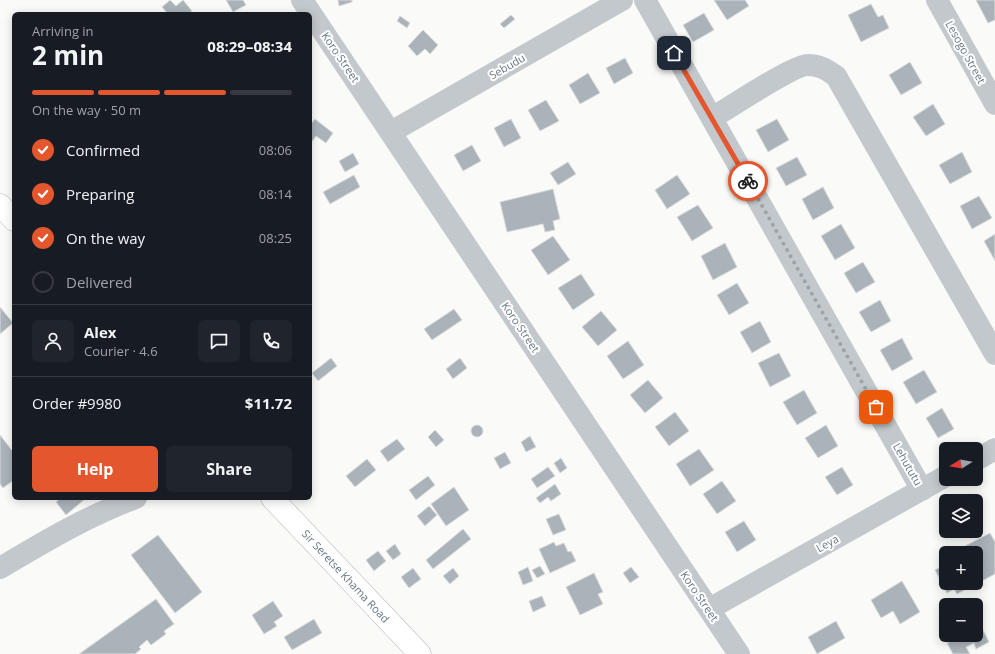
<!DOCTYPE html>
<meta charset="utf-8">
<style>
:root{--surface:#171b24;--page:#20242c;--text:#f1f3f6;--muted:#9ea1a6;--line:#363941;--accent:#e4572e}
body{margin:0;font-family:"Open Sans",sans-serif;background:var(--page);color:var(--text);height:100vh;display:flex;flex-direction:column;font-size:15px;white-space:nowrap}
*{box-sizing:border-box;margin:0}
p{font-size:13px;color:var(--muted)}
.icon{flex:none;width:22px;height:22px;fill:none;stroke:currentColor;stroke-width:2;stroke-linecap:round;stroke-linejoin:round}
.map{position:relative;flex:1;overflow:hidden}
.sheet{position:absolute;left:12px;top:12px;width:300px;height:488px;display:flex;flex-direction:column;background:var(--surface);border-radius:6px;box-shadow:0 2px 10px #0003}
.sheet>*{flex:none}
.needle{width:26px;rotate:259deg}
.fabs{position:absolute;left:939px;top:442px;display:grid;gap:8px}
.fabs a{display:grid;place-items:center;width:44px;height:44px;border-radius:6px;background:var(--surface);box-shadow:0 2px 10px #0003;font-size:20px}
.pin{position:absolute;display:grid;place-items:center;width:34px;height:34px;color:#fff;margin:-17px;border-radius:8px;box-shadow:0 2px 6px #0006}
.courier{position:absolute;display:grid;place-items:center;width:40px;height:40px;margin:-20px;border:3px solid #e4572e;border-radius:50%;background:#fff;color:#222;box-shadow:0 1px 5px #0007}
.overview em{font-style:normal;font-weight:700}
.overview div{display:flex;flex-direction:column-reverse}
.overview{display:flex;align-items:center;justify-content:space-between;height:68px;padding:0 20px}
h1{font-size:26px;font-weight:700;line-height:30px}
.bar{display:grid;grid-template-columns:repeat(4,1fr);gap:6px 4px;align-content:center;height:48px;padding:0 20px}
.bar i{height:5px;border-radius:3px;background:var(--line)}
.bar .current{background:var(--accent)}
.bar p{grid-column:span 4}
.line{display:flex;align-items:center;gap:10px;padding:0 20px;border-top:1px solid var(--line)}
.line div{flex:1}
.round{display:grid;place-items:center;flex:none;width:42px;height:42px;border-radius:6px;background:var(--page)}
ol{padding:0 20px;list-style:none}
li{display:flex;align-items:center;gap:12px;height:44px}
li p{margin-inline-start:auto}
li .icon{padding:4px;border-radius:50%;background:var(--accent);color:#fff;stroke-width:4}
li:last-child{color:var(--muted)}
li i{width:22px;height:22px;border:2px solid var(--line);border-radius:50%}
.primary-button{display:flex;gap:8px;margin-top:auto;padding:8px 20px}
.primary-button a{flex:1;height:46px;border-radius:6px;background:var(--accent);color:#fff;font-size:16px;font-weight:700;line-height:46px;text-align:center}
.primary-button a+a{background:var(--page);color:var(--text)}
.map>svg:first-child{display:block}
.building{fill:#aab3b9;stroke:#dcdcda}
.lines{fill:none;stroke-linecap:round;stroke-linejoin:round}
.major-casing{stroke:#b5babe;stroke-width:23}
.minor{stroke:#c3c8cc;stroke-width:22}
.major{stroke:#fff;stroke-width:22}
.done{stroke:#99a4ac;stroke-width:4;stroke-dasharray:0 7.2}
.route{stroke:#e4572e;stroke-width:5}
.labels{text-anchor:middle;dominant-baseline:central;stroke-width:4;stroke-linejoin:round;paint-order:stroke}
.street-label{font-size:11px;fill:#657683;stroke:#fff}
</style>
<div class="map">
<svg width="995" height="654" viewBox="0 0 995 654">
<rect width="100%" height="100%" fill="#fafaf8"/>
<path class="building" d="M170,0L176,6L183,0L192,11L188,14H168L162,7Z
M226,0H243L246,5L233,12Z
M338,0H352V2L339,6Z
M714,0H745L749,6L727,20Z
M976,0H995V20L988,23Z
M871,4L878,17L883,15L889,28L861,42L848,15Z
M704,13L714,30L693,42L683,25Z
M511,15L515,19L504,28L500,24Z
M400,16L410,23L407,28L397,21Z
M423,30L438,45L430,54L425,49L417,56L408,46Z
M625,58L633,73L614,84L606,68Z
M910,62L922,83L901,95L889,75Z
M588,73L600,93L580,104L569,85Z
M546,100L559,121L540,131L528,110Z
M933,104L945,124L926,136L913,117Z
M315,119L333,133L326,143L316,136L310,144V125Z
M511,119L521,138L504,147L494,128Z
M777,119L789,140L768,152L756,130Z
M472,145L481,161L463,171L454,155Z
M962,152L972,172L950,184L939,165Z
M353,153L359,164L345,172L339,161Z
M797,157L807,175L786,186L776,168Z
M568,162L576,174L558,185L550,173Z
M354,175L360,187L330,204L323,192Z
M677,175L690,194L667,209L655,190Z
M823,187L834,208L813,220L802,199Z
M553,189L560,219L553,221L555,230L545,232L543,224L507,232L500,202Z
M979,196L992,218L972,229L960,206Z
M698,205L713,228L692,241L677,217Z
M841,224L855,248L835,260L821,236Z
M995,234V261L984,241Z
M553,236L570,260L548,275L531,250Z
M725,243L737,267L713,280L701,256Z
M863,262L875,282L856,293L844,273Z
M581,274L595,295L573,310L558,288Z
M737,283L749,303L729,315L717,295Z
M880,300L891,321L871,332L859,312Z
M0,307L13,323L0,334Z
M454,309L462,320L432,340L424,329Z
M601,311L617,330L598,346L582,327Z
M760,321L771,342L752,353L740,332Z
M902,338L913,359L892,371L880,350Z
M628,341L644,365L623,379L607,356Z
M779,353L791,376L770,387L758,363Z
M331,358L337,366L318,381L312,373Z
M460,358L467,368L453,379L446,369Z
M924,370L937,392L916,404L903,382Z
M648,380L663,398L645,413L630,395Z
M804,390L817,413L797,425L783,402Z
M942,408L954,429L938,438L926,418Z
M675,412L689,431L669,446L655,427Z
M826,425L838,446L818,458L805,438Z
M471 431a6 6 0 1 1 12 0a6 6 0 1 1-12 0Z
M435,430L444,440L436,447L428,437Z
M0,435L14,453V480L3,488L0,484Z
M530,436L536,447L526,452L521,442Z
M397,439L405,449L388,462L380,451Z
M699,449L714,470L690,486L676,464Z
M505,452L511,463L500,469L494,458Z
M561,458L567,468L560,473L554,463Z
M367,459L376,470L355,487L346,476Z
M548,467L555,476L537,488L531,479Z
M842,467L853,485L837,495L825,477Z
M428,476L435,485L416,500L409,490Z
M722,481L736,501L717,514L703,494Z
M555,484L561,494L551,501L548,497L540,503L536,498Z
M454,487L469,510L446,526L431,504Z
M61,498H85V499L66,515L56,502Z
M429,506L437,515L425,526L417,516Z
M559,514L566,530L553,535L546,519Z
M744,521L756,540L737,552L725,532Z
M463,529L471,539L433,569L426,560Z
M990,533L995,542V574L957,594L954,589L947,593L935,570L946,564V583H976V553H967L969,552L965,546Z
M158,535L202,592L175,613L131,555Z
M554,542L556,546L564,543L568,552L571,551L576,561L550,573L539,549Z
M395,544L401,554L393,560L386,551Z
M378,551L386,561L374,571L366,560Z
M540,566L545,574L537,578L532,570Z
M528,567L533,581L523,585L518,572Z
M631,567L639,577L630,583L623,573Z
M413,568L421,579L409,588L401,577Z
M453,568L459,576L450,584L443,576Z
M594,573L603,592L598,594L603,604L580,615L566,587Z
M902,581L920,612L900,624L893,611L881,618L871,600Z
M542,596L546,606L533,612L529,601Z
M156,599L174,624L164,631L166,634L151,645L147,640L139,647L141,649L135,654H79Z
M273,601L283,616L274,622L277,626L264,634L252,615Z
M314,619L322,633L292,650L284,637Z
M836,621L845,638L817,654L808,637Z
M981,626L989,642L976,649L974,643L966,647L970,654H953L947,643L963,635H976V629Z"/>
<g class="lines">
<g class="major-casing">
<path id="major" d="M0,205L14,220
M272,498L420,654"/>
</g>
<path class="minor" d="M302,0L739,654
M645,0L922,490
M937,0L995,104
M712,118C729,108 793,65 808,65C820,65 827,70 836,76L995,354
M391,132L622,0
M976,460L995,449
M0,568C44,542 87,516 136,498
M709,609L946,476"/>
<use href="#major" class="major"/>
</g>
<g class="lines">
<path class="done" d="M748,181L876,407"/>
<path class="route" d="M674,53L748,181"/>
</g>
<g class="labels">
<g class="street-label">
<text transform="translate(966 52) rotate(61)">Lesogo Street</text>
<text transform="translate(341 57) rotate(56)">Koro Street</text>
<text transform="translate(507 66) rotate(-30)">Sebudu</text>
<text transform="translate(521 327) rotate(56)">Koro Street</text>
<text transform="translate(908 464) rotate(60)">Lehututu</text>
<text transform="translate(827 543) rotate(-29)">Leya</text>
<text transform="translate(346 576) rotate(47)">Sir Seretse Khama Road</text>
<text transform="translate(700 596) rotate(56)">Koro Street</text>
</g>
</g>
</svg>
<div class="fabs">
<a><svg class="needle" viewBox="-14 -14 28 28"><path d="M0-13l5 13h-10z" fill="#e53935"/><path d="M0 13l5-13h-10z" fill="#9ea1a6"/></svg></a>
<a><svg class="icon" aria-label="layers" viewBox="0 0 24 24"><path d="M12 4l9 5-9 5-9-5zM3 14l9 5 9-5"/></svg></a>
<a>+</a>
<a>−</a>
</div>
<div class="pin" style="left:876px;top:407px;background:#ea580c"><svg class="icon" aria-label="bag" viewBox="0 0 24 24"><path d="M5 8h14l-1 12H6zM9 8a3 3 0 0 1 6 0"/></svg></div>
<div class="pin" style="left:674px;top:53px;background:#1f2937"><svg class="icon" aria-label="home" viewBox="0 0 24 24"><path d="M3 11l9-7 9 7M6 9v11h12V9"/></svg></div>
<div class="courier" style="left:748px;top:181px"><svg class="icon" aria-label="bike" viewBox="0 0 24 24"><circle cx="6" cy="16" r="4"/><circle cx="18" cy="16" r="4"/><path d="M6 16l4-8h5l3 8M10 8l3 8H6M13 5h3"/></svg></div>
<section class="sheet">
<div class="overview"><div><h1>2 min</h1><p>Arriving in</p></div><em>08:29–08:34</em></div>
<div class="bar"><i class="current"></i><i class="current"></i><i class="current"></i><i></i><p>On the way · 50 m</p></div>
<ol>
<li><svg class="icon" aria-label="check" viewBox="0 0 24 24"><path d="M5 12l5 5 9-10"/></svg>Confirmed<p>08:06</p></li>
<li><svg class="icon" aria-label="check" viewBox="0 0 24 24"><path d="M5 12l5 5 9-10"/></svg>Preparing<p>08:14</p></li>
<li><svg class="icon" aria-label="check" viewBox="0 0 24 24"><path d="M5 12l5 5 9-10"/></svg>On the way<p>08:25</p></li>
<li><i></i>Delivered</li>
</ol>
<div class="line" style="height:72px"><a class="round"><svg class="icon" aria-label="person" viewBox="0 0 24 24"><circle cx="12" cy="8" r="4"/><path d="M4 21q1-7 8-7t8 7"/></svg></a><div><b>Alex</b><p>Courier · 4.6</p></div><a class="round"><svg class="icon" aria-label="chat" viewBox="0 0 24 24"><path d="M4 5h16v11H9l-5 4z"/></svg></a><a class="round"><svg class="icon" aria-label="phone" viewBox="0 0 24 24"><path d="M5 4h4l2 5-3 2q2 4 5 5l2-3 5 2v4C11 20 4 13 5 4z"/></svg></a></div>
<div class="line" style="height:52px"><div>Order #9980</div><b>$11.72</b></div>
<div class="primary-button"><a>Help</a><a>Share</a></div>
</section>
</div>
